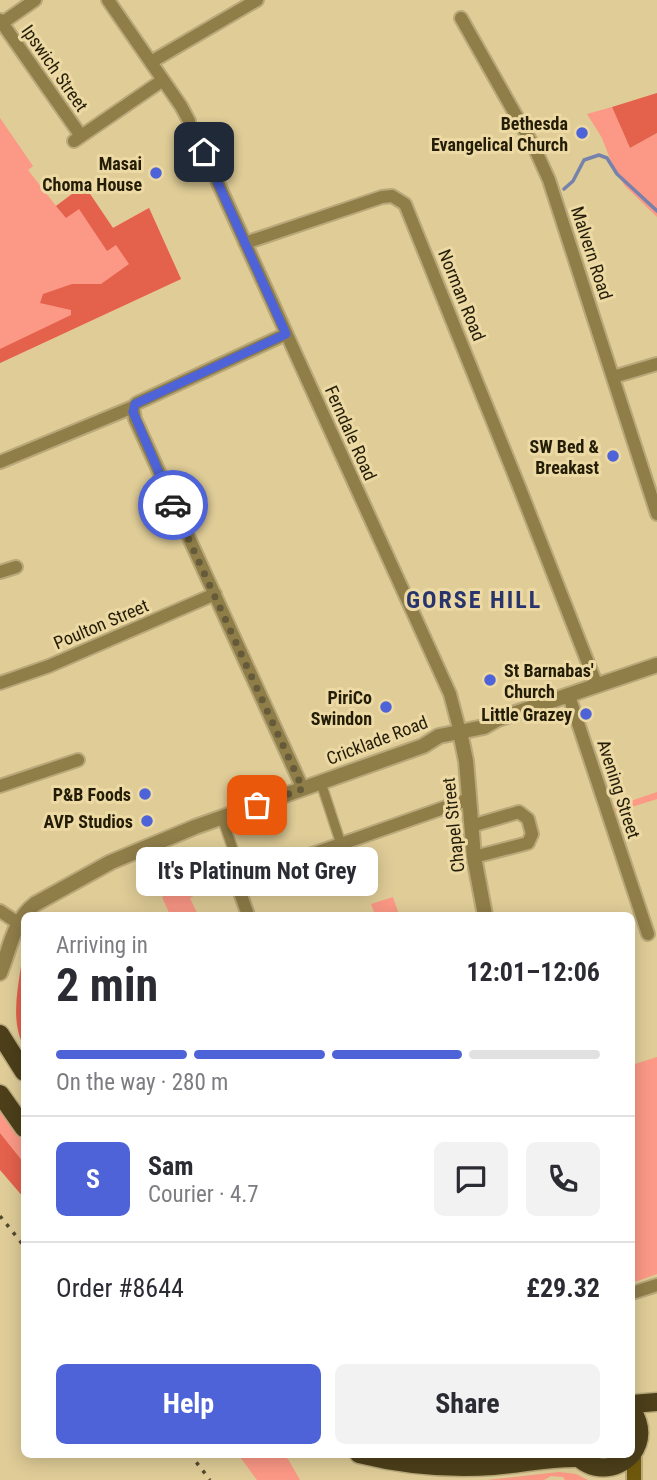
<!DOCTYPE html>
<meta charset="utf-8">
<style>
:root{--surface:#fff;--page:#f2f2f3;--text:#2b2b33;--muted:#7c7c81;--line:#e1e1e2;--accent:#4e63d8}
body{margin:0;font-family:"Roboto Condensed",sans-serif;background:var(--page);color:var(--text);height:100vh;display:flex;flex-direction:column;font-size:26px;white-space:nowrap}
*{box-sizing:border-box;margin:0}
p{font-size:23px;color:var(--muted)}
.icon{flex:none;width:38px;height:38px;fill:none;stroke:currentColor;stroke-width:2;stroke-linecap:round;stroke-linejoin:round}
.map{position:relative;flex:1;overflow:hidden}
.details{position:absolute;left:21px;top:912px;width:614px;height:546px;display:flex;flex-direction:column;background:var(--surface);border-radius:10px;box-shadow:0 4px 18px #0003}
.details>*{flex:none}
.pin{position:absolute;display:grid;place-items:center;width:60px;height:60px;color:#fff;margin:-30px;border-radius:14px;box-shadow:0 4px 10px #0006}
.courier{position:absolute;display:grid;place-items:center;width:70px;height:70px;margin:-35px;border:5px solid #4e63d8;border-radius:50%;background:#fff;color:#222;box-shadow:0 2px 9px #0007}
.bubble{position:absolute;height:49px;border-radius:10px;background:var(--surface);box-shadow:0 4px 18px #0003;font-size:23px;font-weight:700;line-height:49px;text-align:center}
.summary em{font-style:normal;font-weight:700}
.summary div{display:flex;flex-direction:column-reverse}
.summary{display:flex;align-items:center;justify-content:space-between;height:119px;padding:0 35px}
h1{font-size:46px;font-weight:700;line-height:52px}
.bar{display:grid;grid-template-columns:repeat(4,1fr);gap:10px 7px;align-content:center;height:84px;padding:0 35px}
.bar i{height:9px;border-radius:5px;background:var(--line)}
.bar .current{background:var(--accent)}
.bar p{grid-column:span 4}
.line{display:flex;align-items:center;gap:18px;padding:0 35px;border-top:2px solid var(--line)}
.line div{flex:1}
.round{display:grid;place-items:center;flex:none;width:74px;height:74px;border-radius:10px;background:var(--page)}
.action{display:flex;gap:14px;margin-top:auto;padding:14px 35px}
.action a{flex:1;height:80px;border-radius:10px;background:var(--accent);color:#fff;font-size:28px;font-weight:700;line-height:80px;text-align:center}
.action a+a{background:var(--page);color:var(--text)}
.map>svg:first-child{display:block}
.green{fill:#fc9886}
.forest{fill:#e4614c}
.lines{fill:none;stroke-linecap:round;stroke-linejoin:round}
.stream{stroke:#7682ac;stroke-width:3.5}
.pedestrian-casing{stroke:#b9a97a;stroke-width:12}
.minor-casing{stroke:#b9a97a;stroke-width:16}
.tertiary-casing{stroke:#b9a97a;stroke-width:18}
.secondary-casing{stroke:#b9a97a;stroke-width:18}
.primary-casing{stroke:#b9a97a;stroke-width:21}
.pedestrian{stroke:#907e49;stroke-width:9}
.minor{stroke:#907e49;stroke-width:12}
.tertiary{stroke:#907e49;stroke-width:14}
.secondary{stroke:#6d580c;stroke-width:14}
.primary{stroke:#4c3f1a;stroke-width:18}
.rail{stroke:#53492c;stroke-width:3.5;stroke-dasharray:3.5 7;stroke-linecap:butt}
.done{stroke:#655a39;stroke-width:7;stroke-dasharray:0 12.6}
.route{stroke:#4e63d8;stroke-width:9}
.poi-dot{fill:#4e63d8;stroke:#ecd9a4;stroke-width:2.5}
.labels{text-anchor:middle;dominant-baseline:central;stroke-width:6;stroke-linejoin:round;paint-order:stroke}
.street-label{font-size:18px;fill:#231c07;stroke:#ecd9a4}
.poi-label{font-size:18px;font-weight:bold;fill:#231c07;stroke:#ecd9a4;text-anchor:end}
.district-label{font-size:24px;font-weight:bold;letter-spacing:2px;fill:#27346d;stroke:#ecd9a4}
</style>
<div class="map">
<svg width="657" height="1480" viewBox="0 0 657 1480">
<rect width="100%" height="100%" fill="#dfcc97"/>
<path class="green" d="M612,107L630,148L657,133V217L624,185L610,159L602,138L587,114Z
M0,118L33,166L28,170L56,206L84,185L113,228L149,208L181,279L0,363Z
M657,792V799L616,812L614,802L619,798L622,804Z
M181,859L195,895L190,898L198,915H170L162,897L172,892L171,888L175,885L173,881L167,883L165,880L176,876L174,872L178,869L175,862Z
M393,897L399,915H375L371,904Z
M657,1057V1274L632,1283V1065Z
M0,1108L24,1143V1163L0,1133Z
M238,1454H280L288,1459L300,1480H257Z
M559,1472L576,1474L588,1480H565L563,1477L551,1476L544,1480H487Z"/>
<path class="forest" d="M657,93V133L630,148L612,107Z
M84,185L113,228L149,208L181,279L0,363V349L71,315V310L40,303L43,294L72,284H101L129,264L116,245L107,251L79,209L66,218L56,206Z
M24,960V1047C11,1022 17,993 21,966Z
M0,1133L24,1163V1198L0,1170Z"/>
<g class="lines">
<path class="stream" d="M564,189L573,181L584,160L599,155L607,158L617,174L657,211"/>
<g class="pedestrian-casing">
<path id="pedestrian" d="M321,783L341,844
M222,818L241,872"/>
</g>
<g class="minor-casing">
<path id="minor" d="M108,0L181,106L189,121
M461,18L535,149L549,180L657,514
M0,20L81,136
M2,23L35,0
M151,62L257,0
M74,141L163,80
M204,152L450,694L460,732
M245,243L382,197L392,196L405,204L520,489L597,686
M613,377L657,364
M133,407L135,419L303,789
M0,462L133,407L137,403L286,334
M0,572L16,567
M0,683L49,666L215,594
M569,696L648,934
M0,786L78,760
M471,826L519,812L528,819L532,834L528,843L474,857
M236,881L248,915
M227,884L469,799
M0,911L24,927
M632,1293L657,1285"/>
</g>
<g class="tertiary-casing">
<path id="tertiary" d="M460,732L466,761L474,857L485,915
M0,973C10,949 13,921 35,904L111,862L195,827L423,746L439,736L484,727L498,719L657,665"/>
</g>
<g class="secondary-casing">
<path id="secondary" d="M634,1480V1451"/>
</g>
<g class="primary-casing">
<path id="primary" d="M0,1034L24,1072
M0,1094L24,1128
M632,1404L657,1402
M632,1410C641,1425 642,1440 632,1454
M359,1454C403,1465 448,1469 493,1466C522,1464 549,1457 578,1458
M575,1454C591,1472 615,1472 632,1454"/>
</g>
<use href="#pedestrian" class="pedestrian"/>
<use href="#minor" class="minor"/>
<use href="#tertiary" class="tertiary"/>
<use href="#secondary" class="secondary"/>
<use href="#primary" class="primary"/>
<path class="rail" d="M0,1216L24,1246
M190,1454L210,1480"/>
</g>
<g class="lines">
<path class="done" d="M173,505L303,789L257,805"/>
<path class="route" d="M173,505L133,412L135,404L286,334L204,152"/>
</g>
<g class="poi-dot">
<circle cx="582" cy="133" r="7"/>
<circle cx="156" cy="173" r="7"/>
<circle cx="613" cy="456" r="7"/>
<circle cx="490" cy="680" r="7"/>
<circle cx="386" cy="707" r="7"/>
<circle cx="586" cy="714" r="7"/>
<circle cx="145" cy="794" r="7"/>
<circle cx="147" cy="821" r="7"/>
</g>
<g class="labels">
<g class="street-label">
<text transform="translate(55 68) rotate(55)">Ipswich Street</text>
<text transform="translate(592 253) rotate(72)">Malvern Road</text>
<text transform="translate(462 295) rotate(68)">Norman Road</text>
<text transform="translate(351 433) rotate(66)">Ferndale Road</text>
<text transform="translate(101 624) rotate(-23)">Poulton Street</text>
<text transform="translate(377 740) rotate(-21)">Cricklade Road</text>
<text transform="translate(619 789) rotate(72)">Avening Street</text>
<text transform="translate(453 825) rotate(-96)">Chapel Street</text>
</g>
<g class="poi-label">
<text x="568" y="123">Bethesda<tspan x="568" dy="21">Evangelical Church</tspan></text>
<text x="142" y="163">Masai<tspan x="142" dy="21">Choma House</tspan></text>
<text x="599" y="446">SW Bed &amp;<tspan x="599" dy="21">Breakast</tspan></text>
<text x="504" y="670" text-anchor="start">St Barnabas'<tspan x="504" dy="21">Church</tspan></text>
<text x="372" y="697">PiriCo<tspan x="372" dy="21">Swindon</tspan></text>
<text x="572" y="714">Little Grazey</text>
<text x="131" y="794">P&amp;B Foods</text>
<text x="133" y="821">AVP Studios</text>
</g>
<g class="district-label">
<text x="474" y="600">GORSE HILL</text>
</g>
</g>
</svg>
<div class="pin" style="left:257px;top:805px;background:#ea580c"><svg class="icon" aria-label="bag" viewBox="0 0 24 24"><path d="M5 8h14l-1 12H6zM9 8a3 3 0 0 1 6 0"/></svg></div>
<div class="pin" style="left:204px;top:152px;background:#1f2937"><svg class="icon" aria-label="home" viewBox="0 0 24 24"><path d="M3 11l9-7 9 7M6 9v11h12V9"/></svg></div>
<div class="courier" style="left:173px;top:505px"><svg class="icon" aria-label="car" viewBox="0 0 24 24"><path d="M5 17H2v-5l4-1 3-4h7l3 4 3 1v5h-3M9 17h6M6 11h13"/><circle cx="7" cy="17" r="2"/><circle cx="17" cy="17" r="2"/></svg></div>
<div class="bubble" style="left:136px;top:847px;width:242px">It's Platinum Not Grey</div>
<section class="details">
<div class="summary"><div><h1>2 min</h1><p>Arriving in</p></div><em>12:01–12:06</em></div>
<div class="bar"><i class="current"></i><i class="current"></i><i class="current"></i><i></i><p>On the way · 280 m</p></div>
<div class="line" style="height:126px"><b class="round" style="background:var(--accent);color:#fff">S</b><div><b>Sam</b><p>Courier · 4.7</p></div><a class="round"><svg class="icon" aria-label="chat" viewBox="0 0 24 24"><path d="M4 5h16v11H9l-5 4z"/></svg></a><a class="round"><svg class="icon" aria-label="phone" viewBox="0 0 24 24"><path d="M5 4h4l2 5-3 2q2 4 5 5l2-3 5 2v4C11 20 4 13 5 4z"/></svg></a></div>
<div class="line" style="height:91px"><div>Order #8644</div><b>£29.32</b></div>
<div class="action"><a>Help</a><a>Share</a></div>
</section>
</div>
